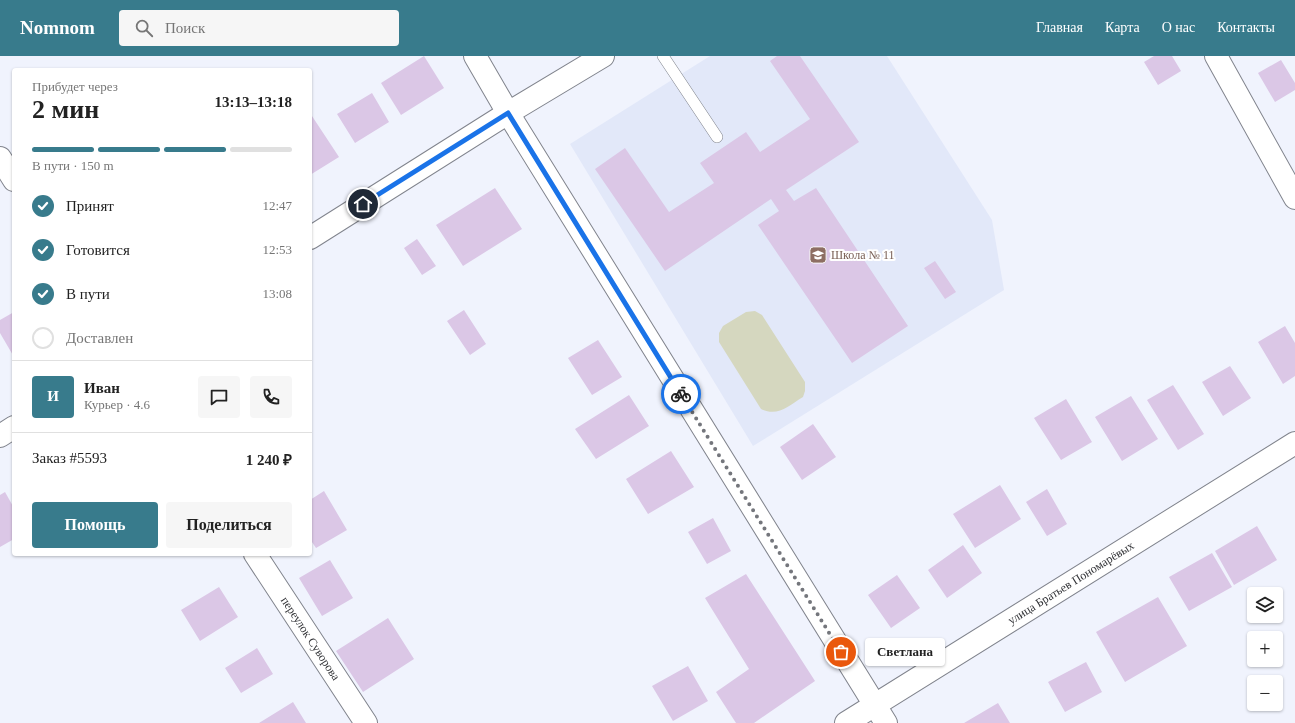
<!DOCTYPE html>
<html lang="ru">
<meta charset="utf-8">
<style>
:root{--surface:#fff;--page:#f6f6f6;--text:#222;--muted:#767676;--line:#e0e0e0;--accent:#387b8c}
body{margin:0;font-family:"Times New Roman",serif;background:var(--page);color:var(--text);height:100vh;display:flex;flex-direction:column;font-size:15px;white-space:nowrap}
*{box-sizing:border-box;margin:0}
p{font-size:13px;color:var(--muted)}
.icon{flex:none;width:22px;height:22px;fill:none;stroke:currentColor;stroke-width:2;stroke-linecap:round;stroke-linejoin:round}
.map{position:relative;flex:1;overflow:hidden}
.drawer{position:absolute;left:12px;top:12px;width:300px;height:488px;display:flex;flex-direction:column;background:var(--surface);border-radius:4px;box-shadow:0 1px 3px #0004}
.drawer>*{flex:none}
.fabs{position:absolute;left:1247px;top:531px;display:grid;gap:8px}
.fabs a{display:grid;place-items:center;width:36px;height:36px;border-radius:4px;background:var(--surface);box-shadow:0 1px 3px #0004;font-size:20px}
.pin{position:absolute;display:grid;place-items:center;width:34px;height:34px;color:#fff;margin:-17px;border:2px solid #fff;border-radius:50%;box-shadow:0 1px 4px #0007}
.courier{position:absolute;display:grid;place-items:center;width:40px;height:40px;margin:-20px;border:3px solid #1a73e8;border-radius:50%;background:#fff;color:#222;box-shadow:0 1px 5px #0007}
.bubble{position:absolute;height:28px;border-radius:4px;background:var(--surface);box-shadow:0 1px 3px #0004;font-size:13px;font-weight:600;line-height:28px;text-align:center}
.summary em{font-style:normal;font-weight:600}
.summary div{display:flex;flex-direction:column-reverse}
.summary{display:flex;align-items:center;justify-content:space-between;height:68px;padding:0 20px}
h1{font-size:26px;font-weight:600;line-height:30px}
.bar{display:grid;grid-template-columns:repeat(4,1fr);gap:6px 4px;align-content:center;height:48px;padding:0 20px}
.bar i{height:5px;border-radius:3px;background:var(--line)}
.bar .selected{background:var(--accent)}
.bar p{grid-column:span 4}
.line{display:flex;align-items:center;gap:10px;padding:0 20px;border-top:1px solid var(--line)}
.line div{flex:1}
.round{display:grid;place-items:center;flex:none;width:42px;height:42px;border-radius:4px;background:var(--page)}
ol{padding:0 20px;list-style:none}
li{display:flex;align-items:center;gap:12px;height:44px}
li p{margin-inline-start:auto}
li .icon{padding:4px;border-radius:50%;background:var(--accent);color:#fff;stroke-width:4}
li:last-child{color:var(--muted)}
li i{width:22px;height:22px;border:2px solid var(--line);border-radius:50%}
.primary-button{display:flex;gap:8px;margin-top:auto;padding:8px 20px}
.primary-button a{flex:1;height:46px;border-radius:4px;background:var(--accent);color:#fff;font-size:16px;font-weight:600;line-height:46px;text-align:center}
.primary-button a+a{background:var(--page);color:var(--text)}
header{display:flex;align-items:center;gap:24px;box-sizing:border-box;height:56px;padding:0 20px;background:var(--accent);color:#fff}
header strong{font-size:19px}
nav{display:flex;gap:22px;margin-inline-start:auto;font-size:14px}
.search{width:280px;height:36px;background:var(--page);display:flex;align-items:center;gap:10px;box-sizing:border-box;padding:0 14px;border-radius:4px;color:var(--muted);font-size:15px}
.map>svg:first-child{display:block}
.built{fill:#e2e8f9}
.green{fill:#d5d7bf}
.building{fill:#dbc7e6}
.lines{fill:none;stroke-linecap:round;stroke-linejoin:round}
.service-casing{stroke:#81848d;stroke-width:12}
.minor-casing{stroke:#81848d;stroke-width:24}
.tertiary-casing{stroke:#81848d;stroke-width:24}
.service{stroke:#fff;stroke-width:11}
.minor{stroke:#fff;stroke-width:22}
.tertiary{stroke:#fff;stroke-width:22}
.done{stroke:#74767c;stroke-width:4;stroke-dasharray:0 7.2}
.route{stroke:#1a73e8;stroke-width:5}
.labels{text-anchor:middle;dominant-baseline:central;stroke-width:4;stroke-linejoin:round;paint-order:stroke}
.education-label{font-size:12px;fill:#785e54;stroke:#fff;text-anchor:start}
.street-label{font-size:12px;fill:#323337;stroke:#fff}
</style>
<header>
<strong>Nomnom</strong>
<div class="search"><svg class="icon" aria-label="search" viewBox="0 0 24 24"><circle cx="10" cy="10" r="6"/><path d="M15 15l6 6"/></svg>Поиск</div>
<nav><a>Главная</a><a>Карта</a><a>О нас</a><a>Контакты</a></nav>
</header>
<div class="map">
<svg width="1295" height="667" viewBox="0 0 1295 667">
<rect width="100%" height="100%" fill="#f0f3fd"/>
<path class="built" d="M710,0H887L992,164L1004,234L753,390L570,88Z"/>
<path class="green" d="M755,255L762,259L805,326V335L803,341C788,350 778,361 761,353L719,286V277L723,270L746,256Z"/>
<path class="building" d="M424,0L444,32L401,59L381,27Z
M777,0H800L859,86L786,134L794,145L816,132L908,270L852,307L758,169L779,155L771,143L665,215L595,113L625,92L669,156L714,127L700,107L746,76L760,96L810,63L770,5Z
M1154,0H1172L1181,15L1158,29L1144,6Z
M1281,4L1295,27V34L1275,46L1258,17Z
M372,37L389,66L355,87L337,58Z
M310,57L339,101L310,119Z
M495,132L522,173L463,210L436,169Z
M417,183L436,210L422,219L404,192Z
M935,205L956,236L945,243L924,212Z
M464,254L486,288L470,299L447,265Z
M14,256V301L0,277V264Z
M1285,270L1295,287V320L1283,328L1258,286Z
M598,284L622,321L592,339L568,302Z
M1230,310L1251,342L1223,360L1202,326Z
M1173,329L1204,378L1178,394L1147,344Z
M629,339L649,370L596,403L575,373Z
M1131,340L1158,383L1122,405L1095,361Z
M1066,343L1092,386L1061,404L1034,362Z
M813,368L836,401L802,424L780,391Z
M671,395L694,431L648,458L626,423Z
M1000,429L1021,463L975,492L953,458Z
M1047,433L1067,468L1047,480L1026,446Z
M324,435L347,474L316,492L310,483V444Z
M5,436L14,452V483L0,491V439Z
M713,462L731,495L707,508L688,476Z
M1257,470L1277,504L1234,529L1215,495Z
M963,489L982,517L947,542L928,514Z
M1212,497L1232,531L1189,555L1169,521Z
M330,504L353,542L322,560L299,522Z
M746,518L815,625L754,667H736L716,636L749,613L705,542Z
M897,519L920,552L891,572L868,539Z
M219,531L238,561L200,585L181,554Z
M1158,541L1187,590L1125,626L1096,576Z
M388,562L414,603L363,636L336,595Z
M257,592L273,618L241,637L225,612Z
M1086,606L1102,636L1065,656L1048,626Z
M688,610L708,645L673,665L652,630Z
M293,646L306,667H259Z
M998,647L1010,667H964Z"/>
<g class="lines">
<g class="service-casing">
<path id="service" d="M663,0L717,81"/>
</g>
<g class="minor-casing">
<g id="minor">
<path d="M1216,0L1295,142"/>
<path d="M0,102L14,124"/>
<path d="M310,182L508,57L603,0"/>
<path d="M0,380L14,371"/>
<path id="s1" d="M255,498L366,667"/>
<path id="s2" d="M846,667L1295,387"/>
</g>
</g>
<g class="tertiary-casing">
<path id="tertiary" d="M475,0L508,57L886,667"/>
</g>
<use href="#service" class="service"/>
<use href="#minor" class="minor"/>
<use href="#tertiary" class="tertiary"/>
</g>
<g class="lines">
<path class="done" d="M681,338L841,596"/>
<path class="route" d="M363,148L508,57L681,338"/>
</g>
<defs>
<g id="school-square" transform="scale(0.9)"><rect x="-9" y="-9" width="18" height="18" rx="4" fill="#8d6e63" stroke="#fff"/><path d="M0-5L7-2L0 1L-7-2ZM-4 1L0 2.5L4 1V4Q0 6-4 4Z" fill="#fff"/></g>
</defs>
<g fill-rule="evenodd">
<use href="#school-square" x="818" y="199"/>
</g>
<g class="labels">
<g class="education-label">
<text x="831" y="199">Школа № 11</text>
</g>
<g class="street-label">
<text stroke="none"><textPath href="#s2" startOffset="265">улица Братьев Пономарёвых</textPath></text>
<text stroke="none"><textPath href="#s1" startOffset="101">переулок Суворова</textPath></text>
</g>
</g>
</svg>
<div class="fabs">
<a><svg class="icon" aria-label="layers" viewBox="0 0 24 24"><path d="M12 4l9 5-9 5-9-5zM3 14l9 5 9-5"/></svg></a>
<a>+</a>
<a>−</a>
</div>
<div class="pin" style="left:841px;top:596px;background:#ea580c"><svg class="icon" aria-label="bag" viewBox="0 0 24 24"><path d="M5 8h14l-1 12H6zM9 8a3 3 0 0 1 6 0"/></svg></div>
<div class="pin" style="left:363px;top:148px;background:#1f2937"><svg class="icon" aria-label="home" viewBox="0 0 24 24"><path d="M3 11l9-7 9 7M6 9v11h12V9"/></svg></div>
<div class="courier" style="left:681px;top:338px"><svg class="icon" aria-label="bike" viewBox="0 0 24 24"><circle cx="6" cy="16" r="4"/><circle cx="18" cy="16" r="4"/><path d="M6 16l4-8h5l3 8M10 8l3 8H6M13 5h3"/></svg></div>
<div class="bubble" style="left:865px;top:582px;width:80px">Светлана</div>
<section class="drawer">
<div class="summary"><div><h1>2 мин</h1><p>Прибудет через</p></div><em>13:13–13:18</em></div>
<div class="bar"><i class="selected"></i><i class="selected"></i><i class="selected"></i><i></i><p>В пути · 150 m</p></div>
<ol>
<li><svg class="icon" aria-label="check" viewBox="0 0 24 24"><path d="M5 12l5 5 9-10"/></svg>Принят<p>12:47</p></li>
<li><svg class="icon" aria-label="check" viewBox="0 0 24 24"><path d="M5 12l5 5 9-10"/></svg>Готовится<p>12:53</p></li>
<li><svg class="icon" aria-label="check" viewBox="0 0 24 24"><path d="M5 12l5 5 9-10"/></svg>В пути<p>13:08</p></li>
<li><i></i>Доставлен</li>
</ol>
<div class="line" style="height:72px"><b class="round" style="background:var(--accent);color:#fff">И</b><div><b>Иван</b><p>Курьер · 4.6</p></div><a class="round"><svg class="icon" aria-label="chat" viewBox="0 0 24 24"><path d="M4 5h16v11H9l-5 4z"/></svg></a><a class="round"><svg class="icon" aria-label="phone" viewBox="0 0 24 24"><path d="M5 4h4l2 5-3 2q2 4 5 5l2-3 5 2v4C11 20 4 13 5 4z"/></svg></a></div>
<div class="line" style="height:52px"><div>Заказ #5593</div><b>1 240 ₽</b></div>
<div class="primary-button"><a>Помощь</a><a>Поделиться</a></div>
</section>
</div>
